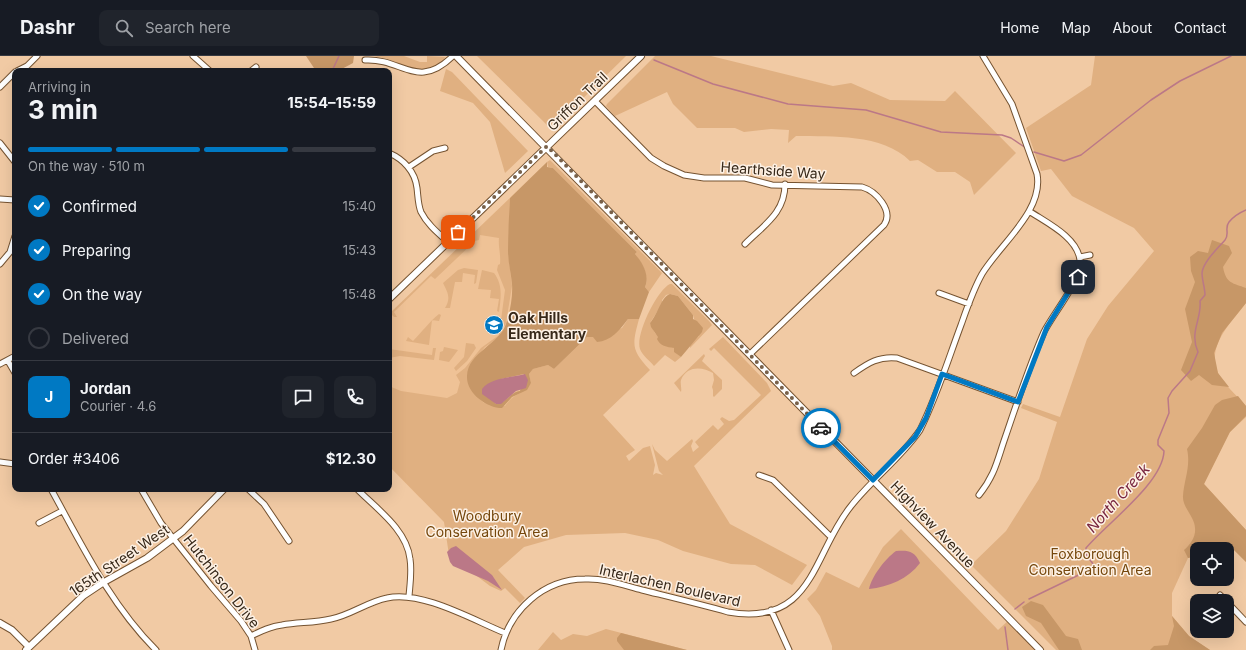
<!DOCTYPE html>
<meta charset="utf-8">
<style>
:root{--surface:#171b24;--page:#20242c;--text:#f1f3f6;--muted:#9ea1a6;--line:#363941;--accent:#0079c3}
body{margin:0;font-family:Inter,sans-serif;background:var(--page);color:var(--text);height:100vh;display:flex;flex-direction:column;font-size:15px;white-space:nowrap}
*{box-sizing:border-box;margin:0}
p{font-size:13px;color:var(--muted)}
.icon{flex:none;width:22px;height:22px;fill:none;stroke:currentColor;stroke-width:2;stroke-linecap:round;stroke-linejoin:round}
.map{position:relative;flex:1;overflow:hidden}
.side{position:absolute;left:12px;top:12px;width:380px;height:424px;display:flex;flex-direction:column;background:var(--surface);border-radius:8px;box-shadow:0 4px 16px #0002}
.side>*{flex:none}
.tools{position:absolute;left:1190px;top:486px;display:grid;gap:8px}
.tools a{display:grid;place-items:center;width:44px;height:44px;border-radius:8px;background:var(--surface);box-shadow:0 4px 16px #0002;font-size:20px}
.pin{position:absolute;display:grid;place-items:center;width:34px;height:34px;color:#fff;margin:-17px;border-radius:8px;box-shadow:0 2px 6px #0006}
.courier{position:absolute;display:grid;place-items:center;width:40px;height:40px;margin:-20px;border:3px solid #0079c3;border-radius:50%;background:#fff;color:#222;box-shadow:0 1px 5px #0007}
.head em{font-style:normal;font-weight:700}
.head div{display:flex;flex-direction:column-reverse}
.head{display:flex;align-items:center;justify-content:space-between;height:68px;padding:0 16px}
h1{font-size:26px;font-weight:700;line-height:30px}
.bar{display:grid;grid-template-columns:repeat(4,1fr);gap:6px 4px;align-content:center;height:48px;padding:0 16px}
.bar i{height:5px;border-radius:3px;background:var(--line)}
.bar .current{background:var(--accent)}
.bar p{grid-column:span 4}
.line{display:flex;align-items:center;gap:10px;padding:0 16px;border-top:1px solid var(--line)}
.line div{flex:1}
.round{display:grid;place-items:center;flex:none;width:42px;height:42px;border-radius:8px;background:var(--page)}
ol{padding:0 16px;list-style:none}
li{display:flex;align-items:center;gap:12px;height:44px}
li p{margin-inline-start:auto}
li .icon{padding:4px;border-radius:50%;background:var(--accent);color:#fff;stroke-width:4}
li:last-child{color:var(--muted)}
li i{width:22px;height:22px;border:2px solid var(--line);border-radius:50%}
header{display:flex;align-items:center;gap:24px;box-sizing:border-box;height:56px;padding:0 20px;background:var(--surface);border-bottom:1px solid var(--line)}
header strong{font-size:19px}
nav{display:flex;gap:22px;margin-inline-start:auto;font-size:14px}
.search{width:280px;height:36px;background:var(--page);display:flex;align-items:center;gap:10px;box-sizing:border-box;padding:0 14px;border-radius:8px;color:var(--muted);font-size:15px}
.map>svg:first-child{display:block}
.built{fill:#efc296}
.green{fill:#e0b081}
.forest{fill:#c79767;fill-rule:evenodd}
.water{fill:#bb7887}
.lines{fill:none;stroke-linecap:round;stroke-linejoin:round}
.stream{stroke:#bb7887;stroke-width:1.5}
.minor-casing{stroke:#755331;stroke-width:7}
.tertiary-casing{stroke:#755331;stroke-width:8}
.minor{stroke:#fff;stroke-width:5}
.tertiary{stroke:#fff;stroke-width:6}
.done{stroke:#78614a;stroke-width:4;stroke-dasharray:0 7.2}
.route{stroke:#0079c3;stroke-width:5}
.labels{text-anchor:middle;dominant-baseline:central;stroke-width:3;stroke-linejoin:round;paint-order:stroke}
.street-label{font-size:14px;fill:#372819;stroke:#fdf1e5}
.poi-label{font-size:14px;font-weight:bold;fill:#372819;stroke:#fdf1e5;text-anchor:start}
.park-label{font-size:14px;fill:#75470c;stroke:#fdf1e5}
.water-label{font-size:15px;font-style:italic;fill:#78263f;stroke:#fdf1e5}
</style>
<header>
<strong>Dashr</strong>
<div class="search"><svg class="icon" aria-label="search" viewBox="0 0 24 24"><circle cx="10" cy="10" r="6"/><path d="M15 15l6 6"/></svg>Search here</div>
<nav><a>Home</a><a>Map</a><a>About</a><a>Contact</a></nav>
</header>
<div class="map">
<svg width="1246" height="594" viewBox="0 0 1246 594">
<rect width="100%" height="100%" fill="#f1caa4"/>
<path class="built" d="M543,110L651,219L420,442L389,410V258Z"/>
<path class="green" d="M375,0H404L420,6H427V0L445,1C435,24 405,10 390,4C385,2 379,2 375,0Z
M477,0H626L568,57L549,71Z
M655,0H711L833,30L851,27L890,44L945,45L955,35L1016,97L974,139L970,126L955,116H937L918,104L910,105C882,77 832,81 796,80L788,87L789,74L771,73L744,76L735,72H697L673,48L667,36L615,60L606,50L607,48Z
M1095,0H1246V247C1231,267 1206,290 1218,317C1223,327 1238,341 1246,350V361L1229,377L1204,428L1246,474V506L1229,489L1217,493H1197V500L1188,502L1172,537V560L1189,580L1210,594H1056L971,509L1006,475L1039,423L1057,366L1021,352L1023,348L1060,361L1087,283L1108,250L1154,195L1134,172L1072,140L1051,113L1041,115L1026,72L1091,29Z
M446,13L452,16L528,95L505,117L490,66L473,47L440,35Z
M550,104L662,217L649,236L645,231C650,220 642,207 635,198L637,196L553,112L548,111L547,106Z
M510,142L508,196L512,230L506,267L498,282L485,291L472,307L479,342L484,347L505,350C515,336 521,340 531,327L529,318L533,313L548,309L554,313L587,281L622,272L628,263H639C632,289 631,294 650,314L603,359L635,394L626,400L629,405L643,392L650,390L655,409L653,419L656,417L663,419L659,415L652,388L655,394L667,405L692,383L693,385L691,390L693,396L699,391L695,386L713,369L718,374L724,368L720,363L722,361L729,365L734,364L761,339L714,292L711,295L709,293L723,281L767,327L771,335L694,410L730,468L807,509L792,529L755,509L731,508L683,495L658,484L625,477L566,479L524,491L498,514L525,542L520,547L505,532L501,535L490,530L449,499L444,466L389,410V330L401,335L447,342L457,337L460,326L456,319L465,312L481,292L499,279L505,234L497,214L498,209L500,208C501,198 498,191 499,182L480,179L479,184L475,185L435,223L431,220L394,256L397,261H394L390,257Z
M464,212L478,214L476,227L474,228L475,219L463,217L462,226H455L450,252H445C451,242 448,237 443,227L458,214Z
M482,214L494,217C503,229 501,241 499,256L497,255L499,243L490,242L491,234L478,233Z
M670,228H672L709,265L712,269L690,292V288L699,280L693,259L678,240L670,238L666,239L662,244V248L650,267L655,277L674,292L675,296L681,301L675,306L665,299L654,310C650,305 642,299 640,293C635,279 657,234 670,228Z
M439,258L441,259L439,265L432,264L429,289L406,285L408,281L413,285C422,276 429,266 439,258Z
M466,287L474,288L476,292L467,305L456,315L454,312L464,301Z
M444,291L458,294L449,306L439,304L440,296L443,295Z
M433,292H436L434,304L400,300L389,302V293L432,299Z
M704,298L705,300L702,305L722,324V333L714,341L713,340V334L712,331L714,324L713,317C703,311 687,309 681,324C680,328 682,332 681,336L674,327Z
M901,473L998,574L1010,563L1040,594H832V590L820,560L807,543L816,534L826,516L859,532L883,491Z
M606,573L687,594H538L553,576L561,584L573,578L587,580Z"/>
<path class="forest" d="M306,0H354L353,7L338,15H312L314,12Z
M547,106V111L553,112L637,196L635,198C643,207 650,220 645,231L649,236L639,263H628C620,274 611,285 597,286L593,281H587L554,313L548,309L533,313L529,318L531,327L527,334L512,341L502,352C487,352 466,337 467,320C468,296 499,289 506,268C510,256 513,240 512,228C511,217 508,206 508,195C508,177 509,160 510,142ZM524,318L520,335C510,336 506,348 496,348L492,343L501,323Z
M1212,184L1229,190L1232,197L1223,211C1226,228 1233,227 1246,232V247L1222,277L1214,297L1218,317L1229,331L1212,329L1199,319L1191,325L1181,314L1192,286L1185,253L1195,226L1191,215L1190,201L1198,195L1208,197Z
M670,238L678,240L693,259V263L697,265L703,272L702,276L681,301L674,296V292C667,291 660,290 657,283L658,281L651,271L650,267C658,258 661,241 670,238Z
M1238,340L1246,350V360L1230,376L1204,428L1246,474V506L1229,489L1217,493H1197V500L1188,502L1184,494C1190,489 1196,481 1195,472C1195,461 1182,451 1183,440C1184,424 1191,410 1187,393L1202,372L1215,349L1222,344Z
M1031,545L1043,549L1066,580L1078,583L1082,594H1059L1041,567L1026,560L1022,551Z
M1172,560L1189,580L1210,594H1150L1154,590L1168,589L1174,570Z
M621,577L687,594H624L617,585V582Z"/>
<path class="water" d="M525,318L528,324L526,332L516,335L501,348H496L482,338V333C491,321 511,322 525,318Z
M456,490L492,519L502,534L488,525L453,510L450,506L447,496L451,492Z
M896,495C908,494 915,495 920,507C908,523 889,531 869,533C872,520 885,503 896,495Z"/>
<g class="lines">
<path class="stream" d="M654,4L713,28L788,48L866,54L941,76L1002,79L1011,82L1026,92
M332,15L339,0
M1034,96L1064,105L1081,99L1151,44L1180,25L1231,0
M1029,543L1091,513L1093,508L1086,498V492C1107,467 1163,427 1164,395L1158,389V384L1169,357L1168,342L1172,335L1190,315L1198,296C1189,276 1202,263 1200,245L1205,239C1205,232 1202,224 1202,217C1203,206 1218,192 1225,184C1230,178 1224,172 1229,166C1234,160 1239,157 1246,154
M1015,553L1024,546
M1005,571L1008,594"/>
<g class="minor-casing">
<path id="minor" d="M193,0L210,15
M365,4C403,2 417,35 453,0
M17,15L27,10L37,0
M251,15L256,11
M0,31L15,16
M595,45L651,102L664,110L684,119L704,122H745L772,129L862,131C876,135 894,155 884,169L750,298
M0,87L15,106
M389,97C403,103 415,115 417,132C418,140 418,149 421,156C427,168 438,177 448,186
M409,111L433,95L445,92
M0,143L15,144
M745,188C764,169 785,157 785,128
M1080,201L1090,199
M0,208L10,196L15,180
M939,237L969,248
M8,305L15,317
M0,308L15,300
M854,317C868,307 879,300 897,302L1018,346
M0,406L15,408
M759,419L773,424L831,481
M51,433C82,489 110,548 156,594
M141,433L161,467L211,530L241,565L251,580L255,594
M248,433L264,448L289,485
M357,433C377,453 407,474 410,503C412,515 410,528 409,540
M979,439C995,419 997,405 1005,382C1017,347 1029,310 1044,276C1053,258 1083,222 1080,204C1077,181 1047,167 1029,155
M39,467L62,455
M1220,539L1226,545
M1227,546L1246,566
M771,554L789,594
M251,580C261,575 271,570 282,569C298,566 314,567 331,563C351,559 367,546 387,542C421,534 473,564 505,577
M501,594C509,554 544,523 585,523C604,522 623,529 642,534C670,541 699,548 728,556C814,571 812,498 851,450C872,423 901,402 920,374C937,340 948,304 961,269C967,252 973,234 982,218C1000,188 1044,155 1037,118L1012,48L983,0"/>
</g>
<g class="tertiary-casing">
<path id="tertiary" d="M456,0L1040,594
M389,243L641,0
M0,567L12,574L29,591
M26,594L83,540L104,526L147,502L183,475L224,433"/>
</g>
<use href="#minor" class="minor"/>
<use href="#tertiary" class="tertiary"/>
</g>
<g class="lines">
<path class="done" d="M458,176L547,90L821,372"/>
<path class="route" d="M821,372L873,424L915,381L926,362L942,318L1018,346L1047,271L1078,221"/>
</g>
<defs>
<g id="school-disc" transform="scale(1)"><circle r="9.5" fill="#0079c3" stroke="#fdf1e5"/><path d="M0-5L7-2L0 1L-7-2ZM-4 1L0 2.5L4 1V4Q0 6-4 4Z" fill="#fff"/></g>
</defs>
<g fill-rule="evenodd">
<use href="#school-disc" x="494" y="269"/>
</g>
<g class="labels">
<g class="street-label">
<text transform="translate(577 45) rotate(-44)">Griffon Trail</text>
<text transform="translate(773 114) rotate(4)">Hearthside Way</text>
<text transform="translate(933 468) rotate(46)">Highview Avenue</text>
<text transform="translate(119 504) rotate(-34)">165th Street West</text>
<text transform="translate(222 525) rotate(52)">Hutchinson Drive</text>
<text transform="translate(670 529) rotate(13)">Interlachen Boulevard</text>
</g>
<g class="poi-label">
<text x="508" y="261">Oak Hills<tspan x="508" dy="16">Elementary</tspan></text>
</g>
<g class="park-label">
<text x="487" y="459">Woodbury<tspan x="487" dy="16">Conservation Area</tspan></text>
<text x="1090" y="497">Foxborough<tspan x="1090" dy="16">Conservation Area</tspan></text>
</g>
<g class="water-label">
<text transform="translate(1118 442) rotate(-48)">North Creek</text>
</g>
</g>
</svg>
<div class="tools">
<a><svg class="icon" aria-label="locate" viewBox="0 0 24 24"><circle cx="12" cy="12" r="6"/><path d="M12 2v4M12 18v4M2 12h4M18 12h4"/></svg></a>
<a><svg class="icon" aria-label="layers" viewBox="0 0 24 24"><path d="M12 4l9 5-9 5-9-5zM3 14l9 5 9-5"/></svg></a>
</div>
<div class="pin" style="left:458px;top:176px;background:#ea580c"><svg class="icon" aria-label="bag" viewBox="0 0 24 24"><path d="M5 8h14l-1 12H6zM9 8a3 3 0 0 1 6 0"/></svg></div>
<div class="pin" style="left:1078px;top:221px;background:#1f2937"><svg class="icon" aria-label="home" viewBox="0 0 24 24"><path d="M3 11l9-7 9 7M6 9v11h12V9"/></svg></div>
<div class="courier" style="left:821px;top:372px"><svg class="icon" aria-label="car" viewBox="0 0 24 24"><path d="M5 17H2v-5l4-1 3-4h7l3 4 3 1v5h-3M9 17h6M6 11h13"/><circle cx="7" cy="17" r="2"/><circle cx="17" cy="17" r="2"/></svg></div>
<section class="side">
<div class="head"><div><h1>3 min</h1><p>Arriving in</p></div><em>15:54–15:59</em></div>
<div class="bar"><i class="current"></i><i class="current"></i><i class="current"></i><i></i><p>On the way · 510 m</p></div>
<ol>
<li><svg class="icon" aria-label="check" viewBox="0 0 24 24"><path d="M5 12l5 5 9-10"/></svg>Confirmed<p>15:40</p></li>
<li><svg class="icon" aria-label="check" viewBox="0 0 24 24"><path d="M5 12l5 5 9-10"/></svg>Preparing<p>15:43</p></li>
<li><svg class="icon" aria-label="check" viewBox="0 0 24 24"><path d="M5 12l5 5 9-10"/></svg>On the way<p>15:48</p></li>
<li><i></i>Delivered</li>
</ol>
<div class="line" style="height:72px"><b class="round" style="background:var(--accent);color:#fff">J</b><div><b>Jordan</b><p>Courier · 4.6</p></div><a class="round"><svg class="icon" aria-label="chat" viewBox="0 0 24 24"><path d="M4 5h16v11H9l-5 4z"/></svg></a><a class="round"><svg class="icon" aria-label="phone" viewBox="0 0 24 24"><path d="M5 4h4l2 5-3 2q2 4 5 5l2-3 5 2v4C11 20 4 13 5 4z"/></svg></a></div>
<div class="line" style="height:52px"><div>Order #3406</div><b>$12.30</b></div>
</section>
</div>
